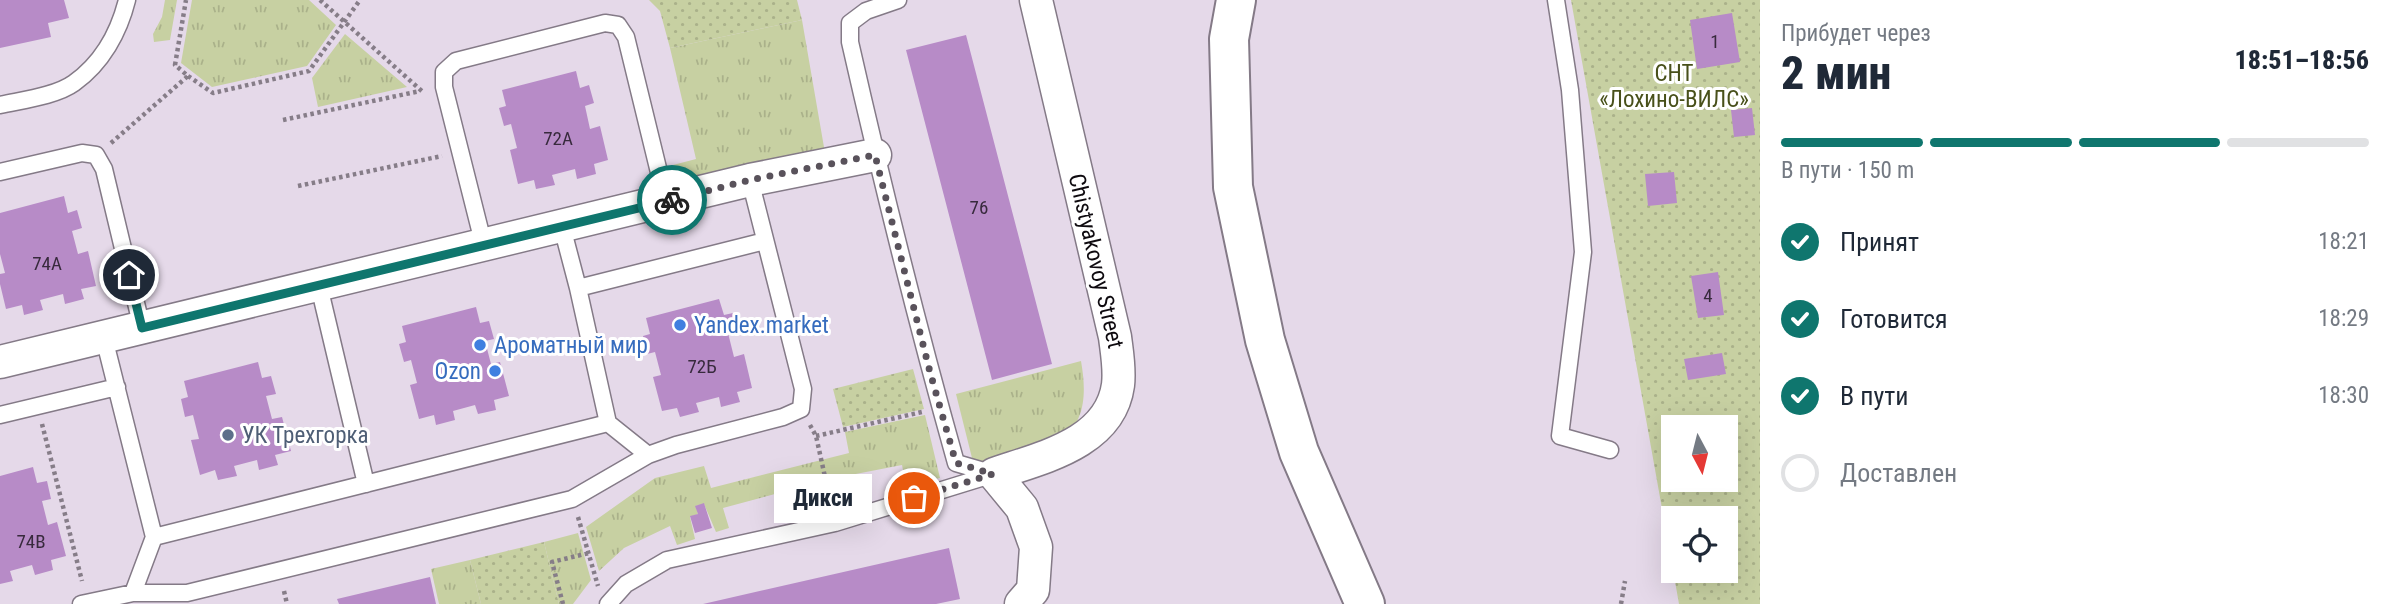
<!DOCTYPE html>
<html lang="ru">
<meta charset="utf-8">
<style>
:root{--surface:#fff;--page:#f2f2f3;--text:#1f2937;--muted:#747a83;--line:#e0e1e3;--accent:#0f766e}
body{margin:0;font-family:"Roboto Condensed",sans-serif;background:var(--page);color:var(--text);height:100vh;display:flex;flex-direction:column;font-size:26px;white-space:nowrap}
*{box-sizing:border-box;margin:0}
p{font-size:23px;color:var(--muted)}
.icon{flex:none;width:38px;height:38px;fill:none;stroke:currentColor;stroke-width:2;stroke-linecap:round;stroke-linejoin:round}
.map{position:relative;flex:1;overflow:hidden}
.details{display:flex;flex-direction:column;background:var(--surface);width:630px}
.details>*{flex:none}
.needle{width:46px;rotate:173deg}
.tools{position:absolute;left:1661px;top:415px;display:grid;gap:14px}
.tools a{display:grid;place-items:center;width:77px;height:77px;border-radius:0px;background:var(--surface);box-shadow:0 7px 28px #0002;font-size:35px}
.pin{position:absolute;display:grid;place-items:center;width:60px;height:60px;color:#fff;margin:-30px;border:4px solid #fff;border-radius:50%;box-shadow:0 2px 7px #0007}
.courier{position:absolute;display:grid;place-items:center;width:70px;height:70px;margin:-35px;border:5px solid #0f766e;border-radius:50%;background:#fff;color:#222;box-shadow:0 2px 9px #0007}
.bubble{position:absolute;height:49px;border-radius:0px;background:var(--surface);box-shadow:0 7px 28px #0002;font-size:23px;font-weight:800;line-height:49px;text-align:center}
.headline em{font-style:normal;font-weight:800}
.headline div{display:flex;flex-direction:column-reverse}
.headline{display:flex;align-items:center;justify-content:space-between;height:119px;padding:0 21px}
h1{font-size:46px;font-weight:800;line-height:52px}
.bar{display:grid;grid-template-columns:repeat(4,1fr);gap:10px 7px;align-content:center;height:84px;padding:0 21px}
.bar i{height:9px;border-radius:5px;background:var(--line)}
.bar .current{background:var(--accent)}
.bar p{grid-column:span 4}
ol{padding:0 21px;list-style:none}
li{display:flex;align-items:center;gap:21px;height:77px}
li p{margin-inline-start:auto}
li .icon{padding:7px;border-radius:50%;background:var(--accent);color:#fff;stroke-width:4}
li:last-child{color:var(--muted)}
li i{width:38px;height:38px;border:4px solid var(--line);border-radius:50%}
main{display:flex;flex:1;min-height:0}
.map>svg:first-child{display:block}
.grass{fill:url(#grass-tufts)}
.park{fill:url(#park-dots);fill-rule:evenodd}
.building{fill:#b78bc7}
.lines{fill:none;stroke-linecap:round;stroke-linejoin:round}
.service-casing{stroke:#847a87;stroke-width:19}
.minor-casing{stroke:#847a87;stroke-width:35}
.tertiary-casing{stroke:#847a87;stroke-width:42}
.path{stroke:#867d88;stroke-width:4.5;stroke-dasharray:3.5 3.5;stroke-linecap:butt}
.service{stroke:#fff;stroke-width:16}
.minor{stroke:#fff;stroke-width:32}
.tertiary{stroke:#fff;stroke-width:38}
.done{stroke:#59525b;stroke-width:7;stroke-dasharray:0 12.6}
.route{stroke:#0f766e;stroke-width:9}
.shop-dot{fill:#3f7fe0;stroke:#fff;stroke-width:2.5}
.service-dot{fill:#5c6f8a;stroke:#fff;stroke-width:2.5}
.labels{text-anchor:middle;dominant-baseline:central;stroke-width:6;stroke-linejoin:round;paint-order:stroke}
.number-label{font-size:19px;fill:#382a3d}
.park-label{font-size:23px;fill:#48501a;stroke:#fff}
.street-label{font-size:23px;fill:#0e0a0f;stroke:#fff}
.shop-label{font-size:23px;fill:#366cbe;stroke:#fff;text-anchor:start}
.service-label{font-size:23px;fill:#4e5e75;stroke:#fff;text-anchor:start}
</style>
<main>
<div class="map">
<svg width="1760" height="604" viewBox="0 0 1760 604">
<defs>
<pattern id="grass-tufts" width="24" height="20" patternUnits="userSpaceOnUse" patternTransform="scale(1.75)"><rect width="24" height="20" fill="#c7d0a2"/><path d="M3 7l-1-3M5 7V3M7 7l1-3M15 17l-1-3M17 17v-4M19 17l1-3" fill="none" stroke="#aab18a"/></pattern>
<pattern id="park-dots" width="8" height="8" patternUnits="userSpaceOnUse" patternTransform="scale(1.75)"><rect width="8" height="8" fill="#c7d0a2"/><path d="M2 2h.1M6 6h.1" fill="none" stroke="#aab18a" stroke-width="1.8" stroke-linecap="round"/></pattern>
</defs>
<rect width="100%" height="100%" fill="#e5d9e9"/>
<path class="grass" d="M165,0H177L170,40L154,42L153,34L162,17Z
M192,0H309L336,25L307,66L212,87L181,63Z
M802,20L825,153L767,165L752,163L677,180L673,165L696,159L670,48Z
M345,34L407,87L318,107L312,78Z
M1081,361C1086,390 1087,420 1061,441C1052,448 992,461 977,464L972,458L956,394Z
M925,415L940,478L906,485L902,465L830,479L723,508L729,528L716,532L704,504L696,506L698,514L690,517L695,539L677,545L670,526L624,548L599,571L586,527L655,478L704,466L711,488L849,453L845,432Z
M578,533L591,580L573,604H559L544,542Z
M470,560L481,604H439L431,569Z"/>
<path class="park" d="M649,0H797L802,20L670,48L660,11Z
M1571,0H1760V604H1679L1673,570H1726V518H1673V570ZM1673,427H1726V480H1673Z
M913,369L924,409L843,427L833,389Z
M544,542L559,604H481L470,560Z"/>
<path class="building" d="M0,0H64L69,18L48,23L51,37L0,48Z
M1732,13L1740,62L1697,69L1690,20Z
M966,35L1052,364L992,380L906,50Z
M576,71L580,88L589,85L594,103L585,106L590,129L600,126L608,160L594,164L596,174L577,179L575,169L552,175L555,185L536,189L534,180L518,184L510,150L517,148L511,124L504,126L499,108L506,106L502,90Z
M1752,108L1755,135L1734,137L1731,110Z
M1674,172L1677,203L1648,206L1645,174Z
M64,196L68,213L77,210L82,228L72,231L78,254L88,251L96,286L81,289L84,299L65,304L63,294L40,300L43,310L24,315L22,305L6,309L0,284V274L5,273L0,254V213Z
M1718,272L1724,315L1698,318L1691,276Z
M719,299L724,315L733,313L738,331L728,333L734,357L744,354L752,388L737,392L740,402L721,407L719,397L696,403L699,412L680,417L677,408L662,411L653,377L661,375L655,352L647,354L643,336L650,334L646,318Z
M476,307L480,323L489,321L494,339L485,341L491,364L500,362L509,396L494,400L496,410L478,414L475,405L453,411L455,420L436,425L434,415L419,419L410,385L417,383L411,360L404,362L399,344L406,342L402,326Z
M1722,353L1726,374L1688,380L1684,359Z
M258,362L262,378L271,376L276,394L266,396L272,419L282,417L291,451L275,455L278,465L259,470L257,460L234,466L237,476L218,480L215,470L200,475L191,440L199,439L193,415L185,417L181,399L188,397L184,381Z
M33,467L37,483L47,481L51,499L42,501L48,525L57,522L66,556L51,560L53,570L35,575L32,565L10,571L13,581L0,584V476Z
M704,503L712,528L695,533L690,516L698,514L695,506Z
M949,548L960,599L936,604H703Z
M430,577L436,604H339L337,599Z"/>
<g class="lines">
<g class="service-casing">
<path id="service" d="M898,0L866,11L850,23V42C882,183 917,324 956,463L994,474
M1556,0L1570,90L1583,252L1560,436L1610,450
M0,105C22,100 56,96 74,83C102,63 119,32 127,0
M0,172L82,153L96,155L104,169L142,328
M562,227L578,288L608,423
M484,246L444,87V72L456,61L605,23L618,25L626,37L666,201
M318,282L366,484
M578,288L765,241
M104,338L154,537
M0,415L117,387
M133,593L154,537L608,423L648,455
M81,604L133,593H187L572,499L648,455L676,445L783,417L801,409L803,389L750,180
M608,604L626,584L667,560L835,523L994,474"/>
</g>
<g class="minor-casing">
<path id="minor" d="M0,362L750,180L875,155
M1021,604L1033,590L1036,547L1022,508L994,474C1040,458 1110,444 1118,385C1120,369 1117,353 1115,337L1036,0"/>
</g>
<g class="tertiary-casing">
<path id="tertiary" d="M1236,0L1229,39L1233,187L1265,340L1299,452L1365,604"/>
</g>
<path class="path" d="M320,0L424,93
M188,76L213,93L309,71L360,0
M283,120L420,91
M111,143L188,76L175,65L186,0
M298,186L442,156
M42,424L82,581
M810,425L816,436L831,504
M816,436L922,412
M578,517L598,586
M284,591L287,604
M563,604L552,562L589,553
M1621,604L1625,581"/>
<use href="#service" class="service"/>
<use href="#minor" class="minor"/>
<use href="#tertiary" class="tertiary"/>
</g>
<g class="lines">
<path class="done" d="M672,200L750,180L875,155L930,372L956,463L993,474L914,498"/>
<path class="route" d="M129,275L142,328L672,200"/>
</g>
<g class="shop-dot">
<circle cx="680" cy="325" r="7"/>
<circle cx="480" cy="345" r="7"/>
<circle cx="495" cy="371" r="7"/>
</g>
<circle class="service-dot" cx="228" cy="435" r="7"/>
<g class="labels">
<g class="number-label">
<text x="1715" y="41">1</text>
<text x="558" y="138">72А</text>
<text x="979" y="207">76</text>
<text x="47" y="263">74А</text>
<text x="1708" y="295">4</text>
<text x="702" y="366">72Б</text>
<text x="31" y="541">74В</text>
</g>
<g class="park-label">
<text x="1674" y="73">СНТ<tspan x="1674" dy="26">«Лохино-ВИЛС»</tspan></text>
</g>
<g class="street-label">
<text transform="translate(1096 261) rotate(77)">Chistyakovoy Street</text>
</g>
<g class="shop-label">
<text x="694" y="325">Yandex.market</text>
<text x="494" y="345">Ароматный мир</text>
<text x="481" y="371" text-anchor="end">Ozon</text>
</g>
<g class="service-label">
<text x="242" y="435">УК Трехгорка</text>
</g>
</g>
</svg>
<div class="tools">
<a><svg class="needle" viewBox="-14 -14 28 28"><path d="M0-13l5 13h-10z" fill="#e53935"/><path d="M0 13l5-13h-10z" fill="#747a83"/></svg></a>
<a><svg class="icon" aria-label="locate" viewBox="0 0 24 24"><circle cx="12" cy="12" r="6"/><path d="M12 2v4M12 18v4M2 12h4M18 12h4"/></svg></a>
</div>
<div class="pin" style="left:914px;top:498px;background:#ea580c"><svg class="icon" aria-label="bag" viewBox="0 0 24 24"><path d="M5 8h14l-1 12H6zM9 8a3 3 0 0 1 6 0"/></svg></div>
<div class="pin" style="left:129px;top:275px;background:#1f2937"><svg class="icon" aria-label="home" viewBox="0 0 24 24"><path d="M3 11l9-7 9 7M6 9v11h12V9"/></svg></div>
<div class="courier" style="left:672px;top:200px"><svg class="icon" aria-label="bike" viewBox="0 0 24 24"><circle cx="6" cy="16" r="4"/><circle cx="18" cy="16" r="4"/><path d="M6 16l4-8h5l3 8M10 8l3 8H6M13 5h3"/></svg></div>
<div class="bubble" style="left:774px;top:474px;width:98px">Дикси</div>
</div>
<section class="details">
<div class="headline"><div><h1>2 мин</h1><p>Прибудет через</p></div><em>18:51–18:56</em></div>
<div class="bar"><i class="current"></i><i class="current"></i><i class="current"></i><i></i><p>В пути · 150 m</p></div>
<ol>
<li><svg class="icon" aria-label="check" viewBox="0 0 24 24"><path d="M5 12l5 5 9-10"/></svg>Принят<p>18:21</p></li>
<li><svg class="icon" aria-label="check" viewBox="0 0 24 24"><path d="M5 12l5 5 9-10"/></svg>Готовится<p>18:29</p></li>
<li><svg class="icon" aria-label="check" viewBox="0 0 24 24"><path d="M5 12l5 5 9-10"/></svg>В пути<p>18:30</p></li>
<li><i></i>Доставлен</li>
</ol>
</section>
</main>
